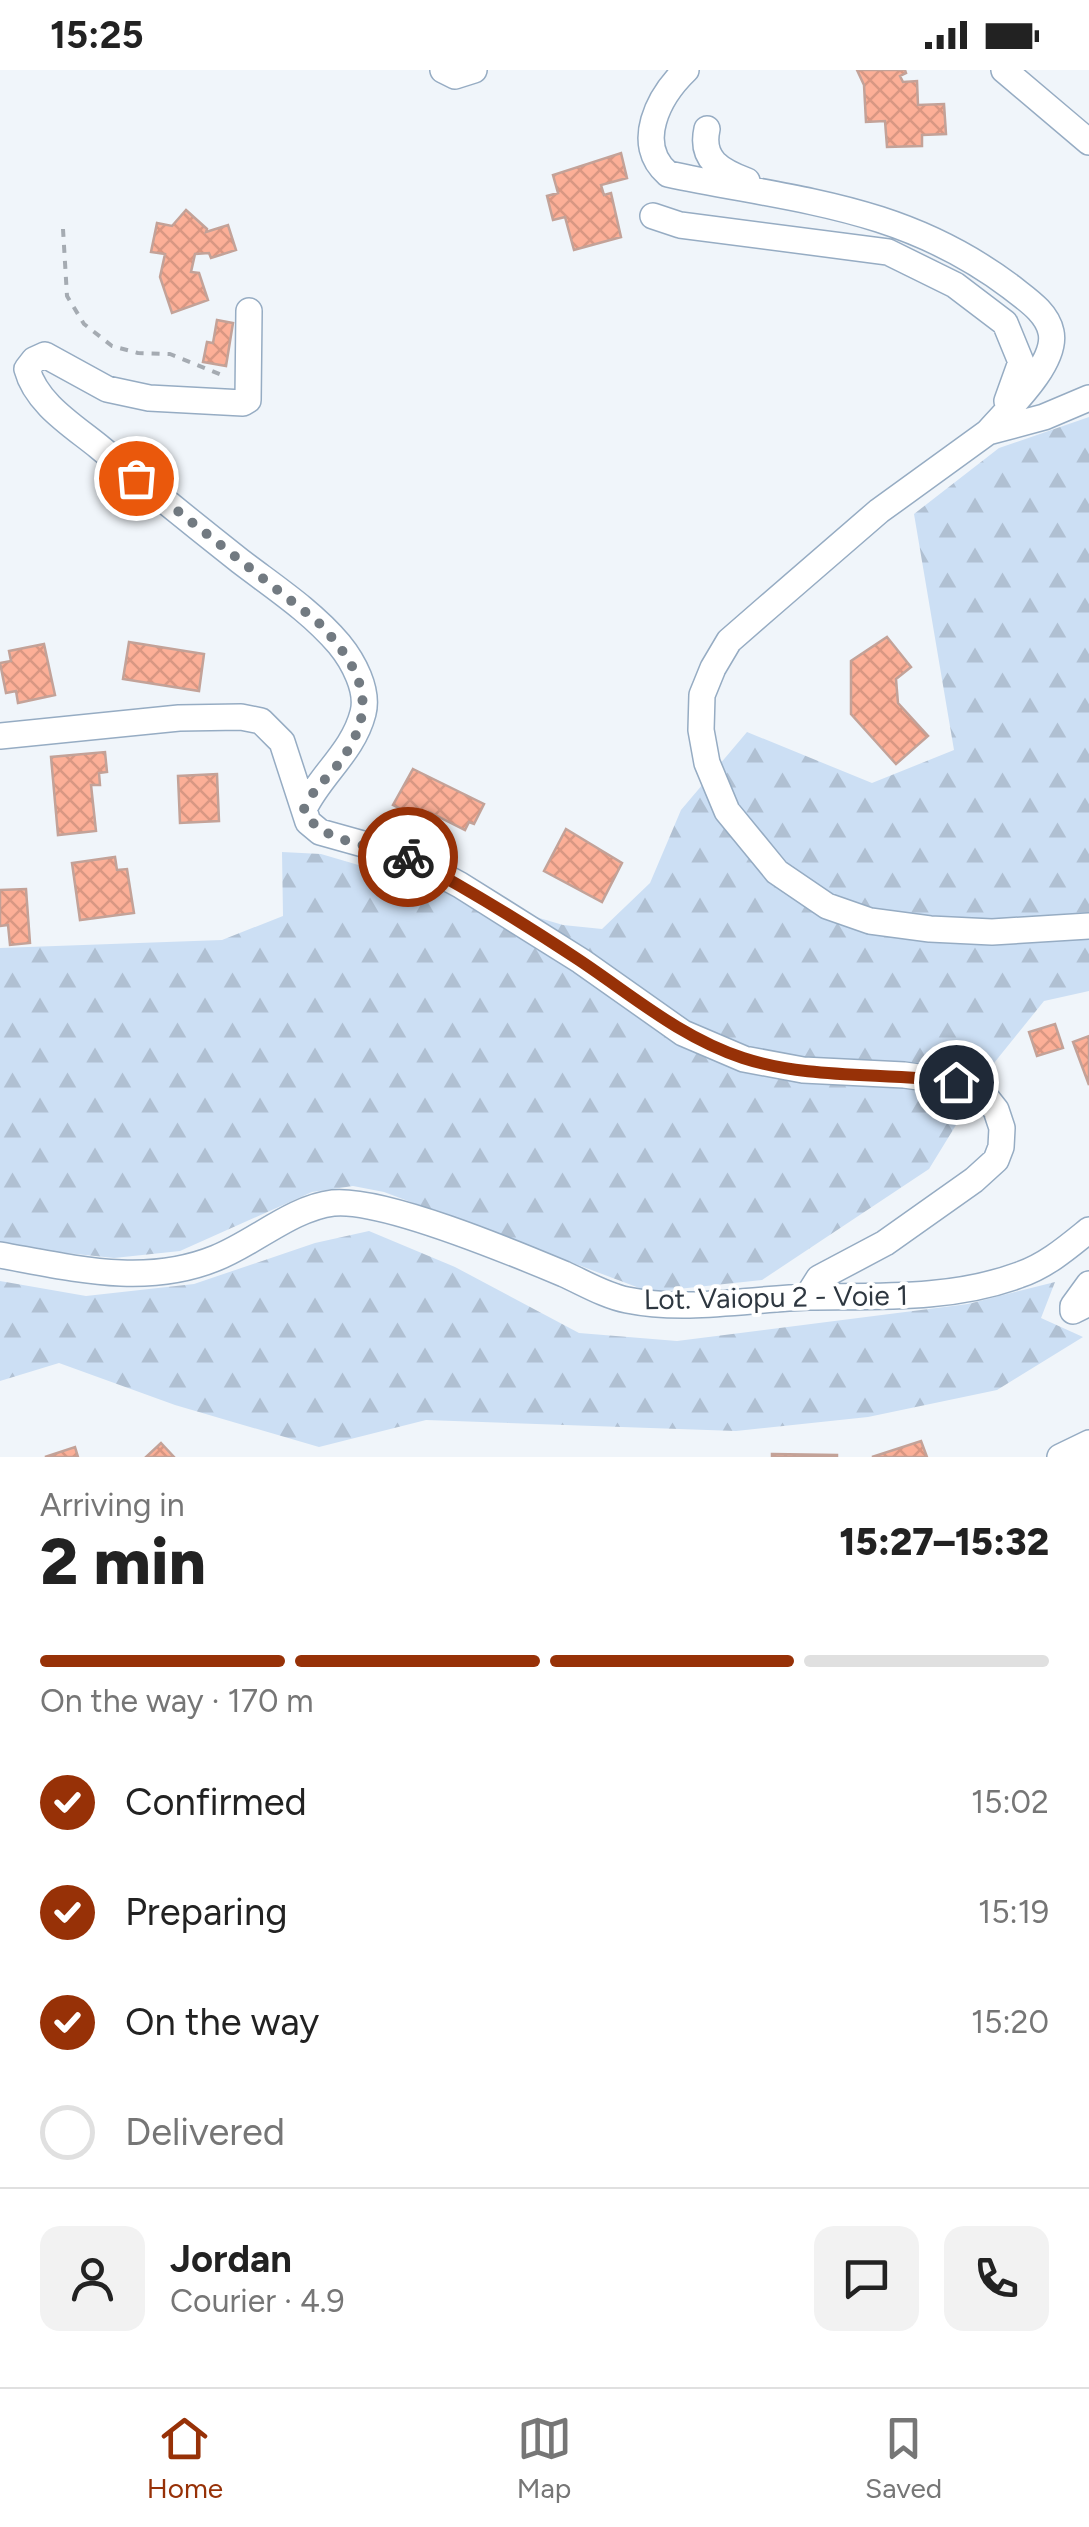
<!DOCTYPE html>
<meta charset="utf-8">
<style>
:root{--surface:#fff;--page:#f2f2f2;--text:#222;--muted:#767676;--line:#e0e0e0;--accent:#973107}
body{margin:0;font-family:Figtree,sans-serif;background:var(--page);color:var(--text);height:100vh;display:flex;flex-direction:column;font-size:38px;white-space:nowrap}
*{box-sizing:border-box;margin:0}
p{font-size:32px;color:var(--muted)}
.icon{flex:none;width:55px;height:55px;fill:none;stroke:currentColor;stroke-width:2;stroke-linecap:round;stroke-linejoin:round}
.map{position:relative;height:1387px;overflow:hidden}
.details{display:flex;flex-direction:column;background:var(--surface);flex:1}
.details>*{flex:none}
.pin{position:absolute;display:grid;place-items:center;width:85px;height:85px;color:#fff;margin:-42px;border:5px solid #fff;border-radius:50%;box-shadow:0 2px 10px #0007}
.courier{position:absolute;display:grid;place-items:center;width:100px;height:100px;margin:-50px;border:8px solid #973107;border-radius:50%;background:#fff;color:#222;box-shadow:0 2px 12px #0007}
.summary em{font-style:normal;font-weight:800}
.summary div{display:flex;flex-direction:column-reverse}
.summary{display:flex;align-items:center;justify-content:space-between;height:170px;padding:0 40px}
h1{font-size:65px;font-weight:800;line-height:75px}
.bar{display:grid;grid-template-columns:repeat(4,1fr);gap:15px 10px;align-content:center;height:120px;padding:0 40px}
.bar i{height:12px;border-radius:8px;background:var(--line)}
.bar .selected{background:var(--accent)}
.bar p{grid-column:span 4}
.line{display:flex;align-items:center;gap:25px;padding:0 40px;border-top:2px solid var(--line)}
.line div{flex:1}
.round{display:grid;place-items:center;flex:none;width:105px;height:105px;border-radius:20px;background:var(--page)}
ol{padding:0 40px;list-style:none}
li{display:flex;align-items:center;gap:30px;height:110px}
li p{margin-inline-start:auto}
li .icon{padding:10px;border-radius:50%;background:var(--accent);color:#fff;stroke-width:4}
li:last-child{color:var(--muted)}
li i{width:55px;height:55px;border:5px solid var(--line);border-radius:50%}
.status{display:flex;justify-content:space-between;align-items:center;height:70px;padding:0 50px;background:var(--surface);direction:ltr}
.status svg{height:28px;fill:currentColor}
.dock{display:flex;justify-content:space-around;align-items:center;height:140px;border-top:2px solid var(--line);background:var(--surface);font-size:28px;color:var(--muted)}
.dock a{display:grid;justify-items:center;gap:5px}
.dock .selected{color:var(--accent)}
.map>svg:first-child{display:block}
.forest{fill:url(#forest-firs)}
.building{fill:url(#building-cross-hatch);stroke:#c3a298;stroke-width:2.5}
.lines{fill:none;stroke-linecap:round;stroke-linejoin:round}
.minor-casing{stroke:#96acc3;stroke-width:28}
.path{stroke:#a5abb2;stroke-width:4;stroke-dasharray:8 8;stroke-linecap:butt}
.minor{stroke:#fff;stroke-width:25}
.done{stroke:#727a81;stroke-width:10;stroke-dasharray:0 18}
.route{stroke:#973107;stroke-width:12}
.labels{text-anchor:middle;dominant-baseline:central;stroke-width:8;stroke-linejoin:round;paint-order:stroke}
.street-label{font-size:28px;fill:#2e3740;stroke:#fff}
</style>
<div class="status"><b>15:25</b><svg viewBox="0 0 49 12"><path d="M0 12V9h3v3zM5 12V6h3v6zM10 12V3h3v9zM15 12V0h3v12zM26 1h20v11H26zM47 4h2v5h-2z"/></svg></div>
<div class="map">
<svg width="1089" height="1387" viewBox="0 0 1089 1387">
<defs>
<pattern id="forest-firs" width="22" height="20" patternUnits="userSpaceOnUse" patternTransform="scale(2.5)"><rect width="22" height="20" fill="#ccdff4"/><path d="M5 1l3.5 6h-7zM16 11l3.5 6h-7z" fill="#b0c0d2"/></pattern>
<pattern id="building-cross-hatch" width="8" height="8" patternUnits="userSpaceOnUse" patternTransform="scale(2.5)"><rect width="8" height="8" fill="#fcaf97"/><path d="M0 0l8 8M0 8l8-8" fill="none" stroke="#d89783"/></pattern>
</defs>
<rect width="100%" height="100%" fill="#f0f5fa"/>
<path class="forest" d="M1089,347V921L1044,931L994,993L929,1099L762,1210L650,1222L384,1122L353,1116L312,1122L180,1181L114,1188L0,1176V878L222,870L283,846L282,782L321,784L563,855L602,859L650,813L681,740L747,662L872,713L954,680L914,444L999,378Z
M369,1161L455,1197L579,1263L677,1271L968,1234L1055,1212L1041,1248L1083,1267L997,1320L868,1347L736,1361L426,1350L319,1377L175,1335L59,1293L0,1311V1211L86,1226L194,1214L315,1173Z"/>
<path class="building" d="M857,0H905L906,3L900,6L903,12L917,11L918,35L944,34L946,64L922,65V76L887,77L885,51L866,52L864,15Z
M621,83L627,108L601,115L604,125L611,123L621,167L574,180L565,147L553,150L547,126L558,123L553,105Z
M186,140L207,159L206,162L228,155L236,180L211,188L209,183L195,184L191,202L199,203L208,230L172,243L160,207L165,184L151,182L157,153L172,156Z
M217,250L233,253L226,296L203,292L207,272L213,273Z
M887,567L911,597L896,609L898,633L928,666L896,694L851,644V591Z
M129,572L204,584L199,621L123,609Z
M44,574L55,625L18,633L16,621L6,623L0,593L11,591L9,581Z
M105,682L107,702L99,703L100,715H91L96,761L58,765L51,687Z
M413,699L484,734L474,754L469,752L465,760L429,742L424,751L393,735Z
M217,704L219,751L180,753L178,706Z
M566,759L622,793L602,832L544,801Z
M115,787L117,800L127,799L134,843L80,850L72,793Z
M26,819L30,873L10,875L8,855L0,856V820Z
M1055,954L1063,978L1037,986L1029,962Z
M1089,966V1015L1073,972Z
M921,1371L927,1387H872Z
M161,1373L174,1387H146Z
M75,1377L78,1387H45Z
M772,1384L837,1385V1387H772Z"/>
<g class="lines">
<g class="minor-casing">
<path id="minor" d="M443,0L455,6L474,0
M686,0C659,26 633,74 668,104C796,131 902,135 1011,217C1026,229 1047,242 1051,262C1058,293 1007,340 988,362
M1004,0L1089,72
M707,59C700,90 721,101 747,111
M653,146L680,155L888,182L955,215L1005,253L1021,292L1007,331
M249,241L248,330L243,333L149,328L107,319L45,285L34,290L27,299C36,333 72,355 98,376C145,415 192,453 240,491C274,517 311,541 339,574C353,591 369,620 363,643C353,682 320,705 304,739
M1089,328L1044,347L988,362L879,441L768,537L729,571L713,598L702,625L701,660L707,693L727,741L777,802L827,836L870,851L930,859L992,862L1089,856
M0,666L179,648L241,647L261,651L282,672L308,752L320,762L406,786L460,815L581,891L683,963L744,989L803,1000L904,1005L956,1012L981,1021L996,1040L1002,1058L1001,1077L996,1090L974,1110L885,1173L819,1208L807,1227
M0,1185C73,1198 145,1217 216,1188C254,1173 292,1138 333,1133C383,1128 514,1183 564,1204C584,1213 606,1226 627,1230C686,1242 749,1229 809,1227C878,1226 952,1230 1019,1205C1046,1196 1068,1177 1089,1160
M1089,1214L1073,1236V1241L1089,1233
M1060,1387L1089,1373"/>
</g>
<path class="path" d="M63,159L67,226L84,254L112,276L138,283L170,284L222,305"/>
<use href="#minor" class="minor"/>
</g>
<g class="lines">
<path class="done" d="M136,408L318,552C366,603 382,642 332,702C320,715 311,723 304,739C315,772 376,776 408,787"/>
<path class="route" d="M408,787C466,818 523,853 579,890C633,926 680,967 743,988C810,1010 887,1002 956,1012"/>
</g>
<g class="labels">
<g class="street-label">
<text transform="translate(776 1227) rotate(-1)">Lot. Vaiopu 2 - Voie 1</text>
</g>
</g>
</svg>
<div class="pin" style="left:136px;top:408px;background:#ea580c"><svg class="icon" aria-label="bag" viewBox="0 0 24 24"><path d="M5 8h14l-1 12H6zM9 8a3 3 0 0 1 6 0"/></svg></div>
<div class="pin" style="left:956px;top:1012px;background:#1f2937"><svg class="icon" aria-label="home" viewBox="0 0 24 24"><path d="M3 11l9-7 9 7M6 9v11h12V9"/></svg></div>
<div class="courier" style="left:408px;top:787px"><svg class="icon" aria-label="bike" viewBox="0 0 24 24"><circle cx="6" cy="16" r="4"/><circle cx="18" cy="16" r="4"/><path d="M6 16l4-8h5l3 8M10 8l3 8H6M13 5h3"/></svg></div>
</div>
<section class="details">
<div class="summary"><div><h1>2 min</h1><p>Arriving in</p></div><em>15:27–15:32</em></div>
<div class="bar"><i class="selected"></i><i class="selected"></i><i class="selected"></i><i></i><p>On the way · 170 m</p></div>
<ol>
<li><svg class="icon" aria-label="check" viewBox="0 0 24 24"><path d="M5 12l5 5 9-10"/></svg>Confirmed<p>15:02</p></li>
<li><svg class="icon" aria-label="check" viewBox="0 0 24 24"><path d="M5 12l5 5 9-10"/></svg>Preparing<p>15:19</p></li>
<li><svg class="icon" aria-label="check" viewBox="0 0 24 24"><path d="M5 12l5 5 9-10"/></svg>On the way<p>15:20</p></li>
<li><i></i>Delivered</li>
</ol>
<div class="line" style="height:180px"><a class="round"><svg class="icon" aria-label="person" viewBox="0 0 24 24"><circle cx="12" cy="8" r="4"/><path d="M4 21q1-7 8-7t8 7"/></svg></a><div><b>Jordan</b><p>Courier · 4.9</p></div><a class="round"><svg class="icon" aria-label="chat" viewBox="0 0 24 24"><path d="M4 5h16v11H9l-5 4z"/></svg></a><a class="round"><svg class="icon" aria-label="phone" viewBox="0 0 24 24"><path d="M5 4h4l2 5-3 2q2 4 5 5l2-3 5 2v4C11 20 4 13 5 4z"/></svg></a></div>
</section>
<nav class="dock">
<a class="selected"><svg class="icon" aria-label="home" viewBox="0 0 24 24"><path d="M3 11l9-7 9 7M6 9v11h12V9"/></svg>Home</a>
<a><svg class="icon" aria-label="map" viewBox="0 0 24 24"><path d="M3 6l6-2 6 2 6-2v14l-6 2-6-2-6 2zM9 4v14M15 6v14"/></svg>Map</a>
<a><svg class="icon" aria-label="saved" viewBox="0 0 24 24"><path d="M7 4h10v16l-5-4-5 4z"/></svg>Saved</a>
</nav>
